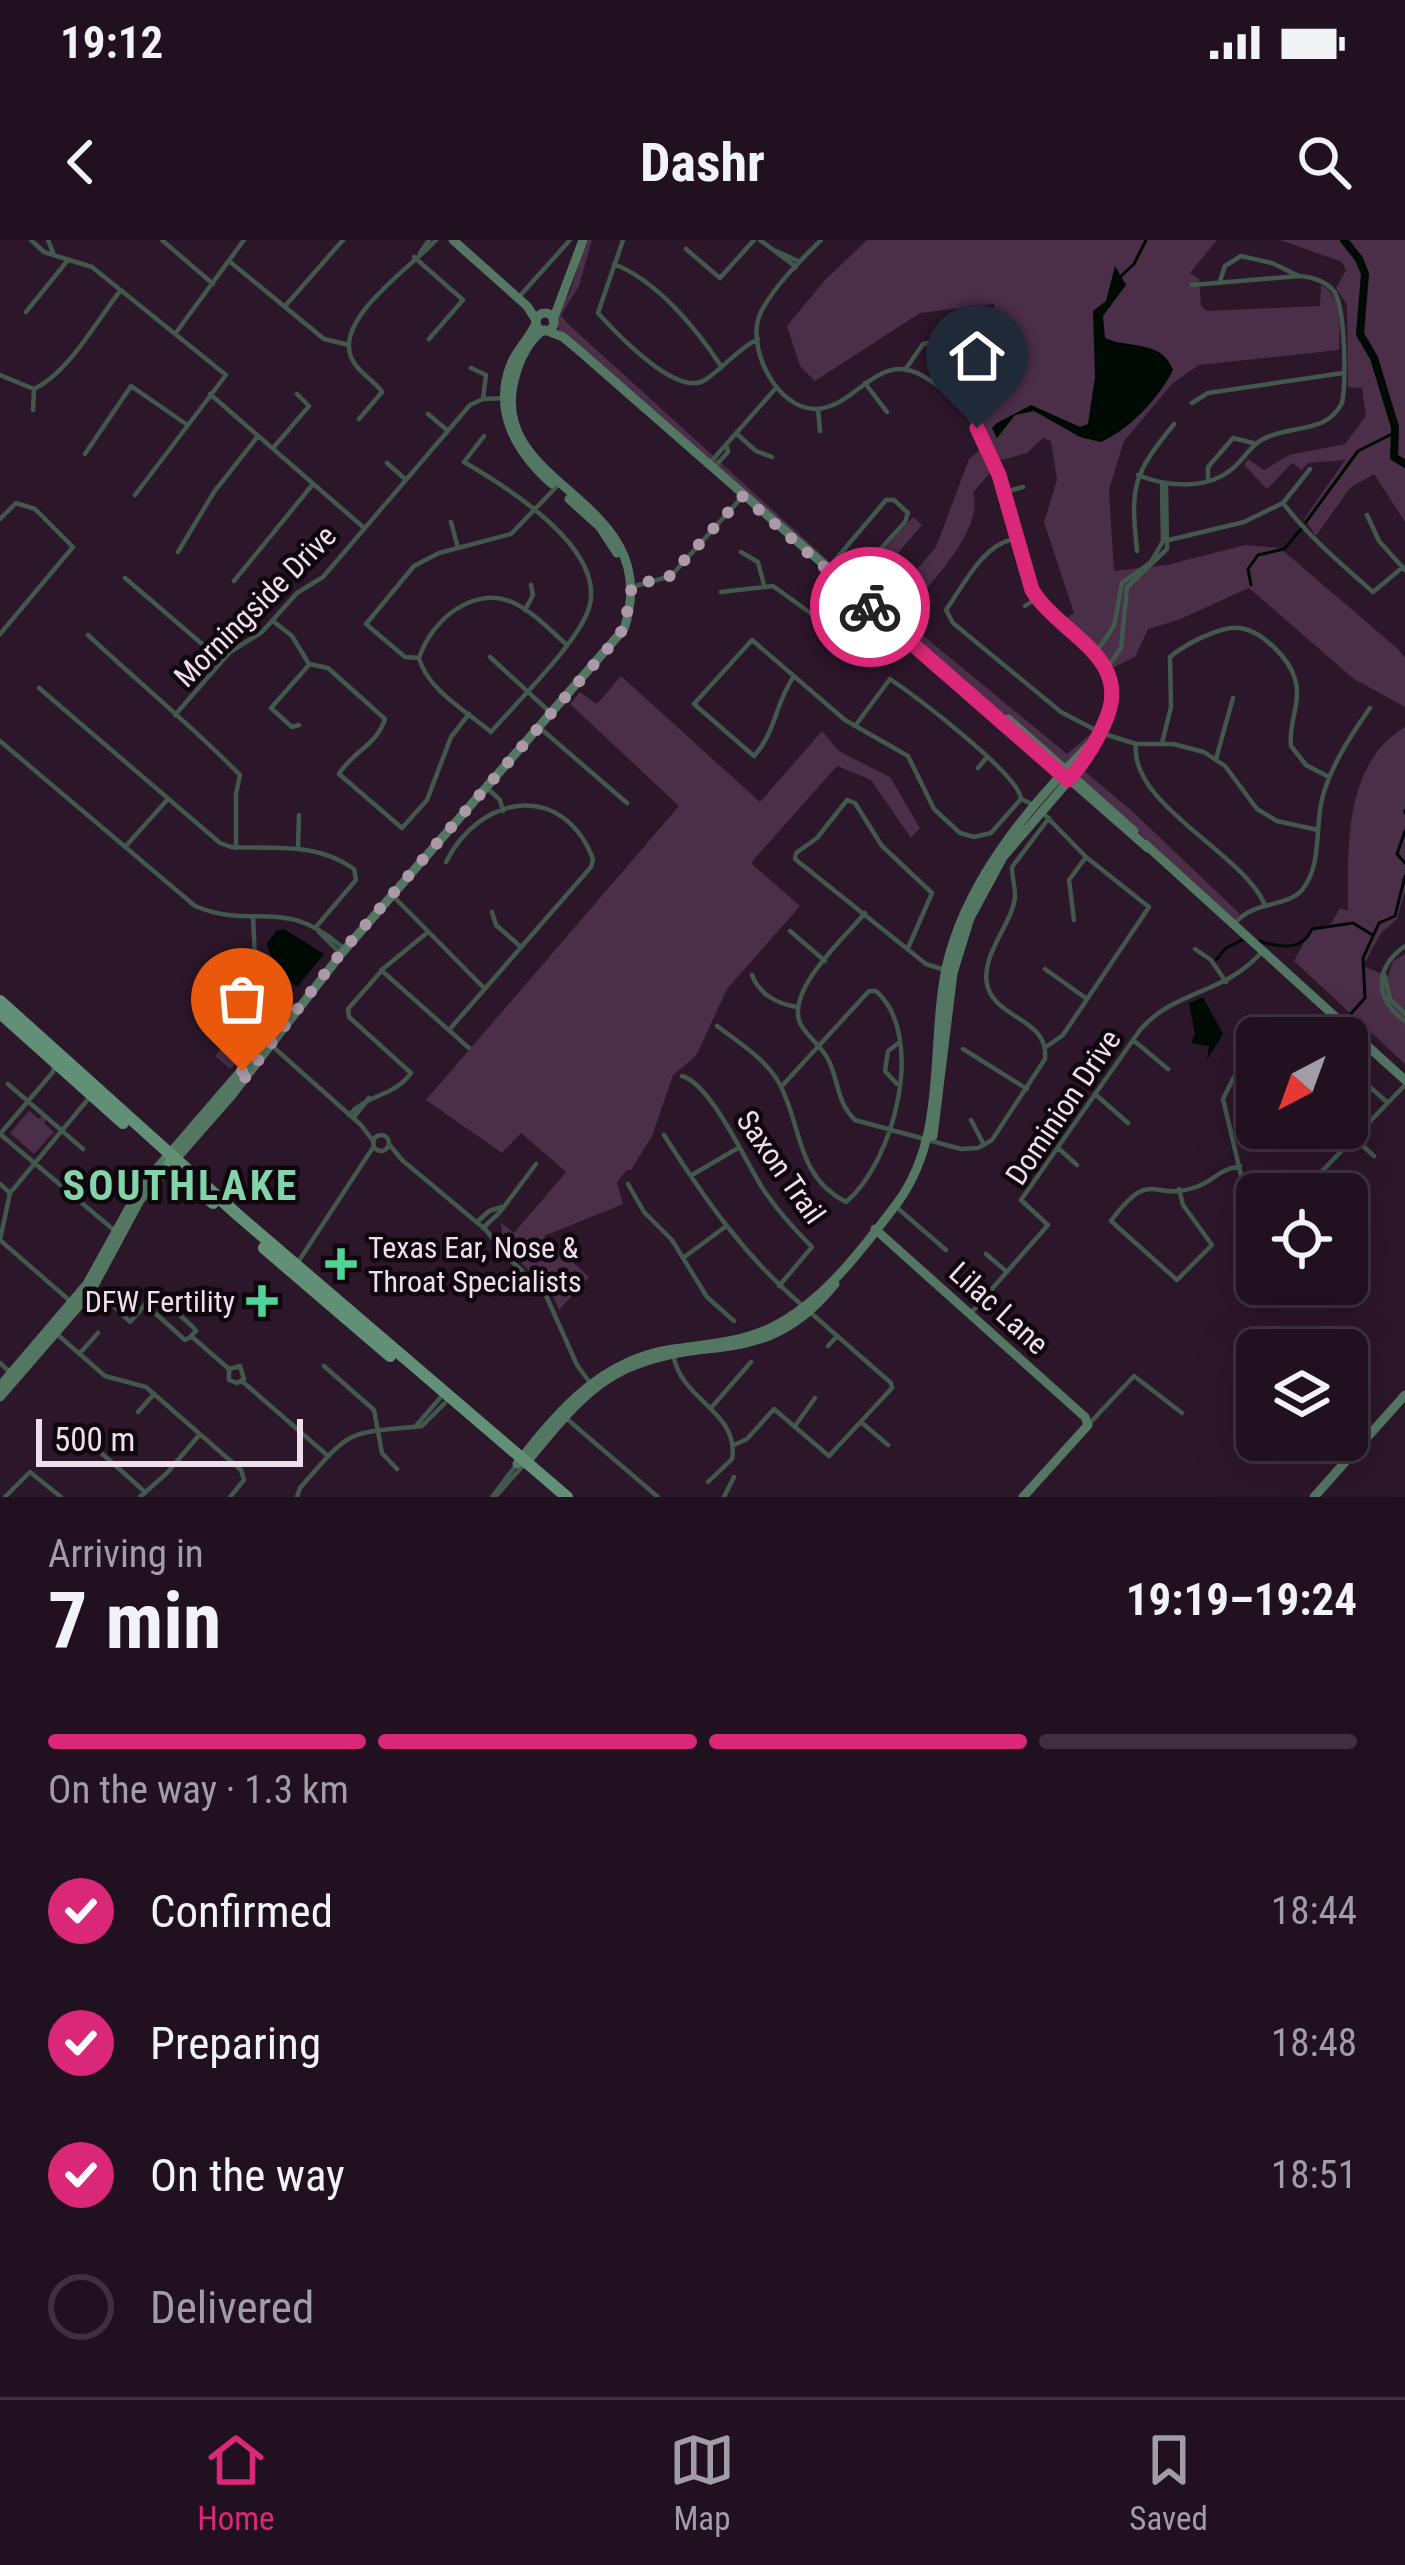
<!DOCTYPE html>
<meta charset="utf-8">
<style>
:root{--surface:#211020;--page:#291929;--text:#f1f3f6;--muted:#a29da5;--line:#3e303e;--accent:#db2777}
body{margin:0;font-family:"Roboto Condensed",sans-serif;background:var(--page);color:var(--text);height:100vh;display:flex;flex-direction:column;font-size:45px;white-space:nowrap}
*{box-sizing:border-box;margin:0}
p{font-size:39px;color:var(--muted)}
.icon{flex:none;width:66px;height:66px;fill:none;stroke:currentColor;stroke-width:2;stroke-linecap:round;stroke-linejoin:round}
.map{position:relative;height:1257px;overflow:hidden}
.sheet{display:flex;flex-direction:column;background:var(--surface);flex:1}
.sheet>*{flex:none}
.needle{width:78px;rotate:221deg}
.controls{position:absolute;left:1236px;top:777px;display:grid;gap:24px}
.controls a{display:grid;place-items:center;width:132px;height:132px;border-radius:18px;background:var(--surface);box-shadow:0 12px 48px #0002,0 0 0 3px var(--line);font-size:60px}
.scale{position:absolute;left:36px;bottom:30px;width:267px;box-sizing:border-box;padding-left:12px;border:6px solid #efdfec;border-top:0;font-size:33px;line-height:42px;white-space:nowrap;color:#efdfec;-webkit-text-stroke:9px #0f060e;paint-order:stroke}
.pin{position:absolute;display:grid;place-items:center;width:102px;height:102px;color:#fff;margin:-123px -51px;border-radius:50% 50% 50% 0;rotate:-45deg;box-shadow:0 0 12px #0007}
.pin .icon{rotate:45deg}
.courier{position:absolute;display:grid;place-items:center;width:120px;height:120px;margin:-60px;border:9px solid #db2777;border-radius:50%;background:#fff;color:#222;box-shadow:0 3px 15px #0007}
.head em{font-style:normal;font-weight:700}
.head div{display:flex;flex-direction:column-reverse}
.head{display:flex;align-items:center;justify-content:space-between;height:204px;padding:0 48px}
h1{font-size:78px;font-weight:700;line-height:90px}
.bar{display:grid;grid-template-columns:repeat(4,1fr);gap:18px 12px;align-content:center;height:144px;padding:0 48px}
.bar i{height:15px;border-radius:9px;background:var(--line)}
.bar .active{background:var(--accent)}
.bar p{grid-column:span 4}
ol{padding:0 48px;list-style:none}
li{display:flex;align-items:center;gap:36px;height:132px}
li p{margin-inline-start:auto}
li .icon{padding:12px;border-radius:50%;background:var(--accent);color:#fff;stroke-width:4}
li:last-child{color:var(--muted)}
li i{width:66px;height:66px;border:6px solid var(--line);border-radius:50%}
.status{display:flex;justify-content:space-between;align-items:center;height:84px;padding:0 60px;background:var(--surface);direction:ltr}
.status svg{height:33px;fill:currentColor}
header{display:flex;justify-content:space-between;align-items:center;height:156px;padding:0 48px;background:var(--surface);font-size:54px;font-weight:700}
.menu{display:flex;justify-content:space-around;align-items:center;height:168px;border-top:3px solid var(--line);background:var(--surface);font-size:33px;color:var(--muted)}
.menu a{display:grid;justify-items:center;gap:6px}
.menu .active{color:var(--accent)}
.map>svg:first-child{display:block}
.green{fill:#4b2e48}
.water{fill:#000a04}
.lines{fill:none;stroke-linecap:round;stroke-linejoin:round}
.stream{stroke:#000a04;stroke-width:3}
.river{stroke:#000a04;stroke-width:8}
.street{stroke:#42584c;stroke-width:4.5}
.secondary{stroke:#547764;stroke-width:9}
.primary{stroke:#629077;stroke-width:12}
.done{stroke:#ab99a8;stroke-width:12;stroke-dasharray:0 21.6}
.route{stroke:#db2777;stroke-width:15}
.poi-dot{fill:#50d398;stroke:#0f060e;stroke-width:4.5}
.labels{text-anchor:middle;dominant-baseline:central;stroke-width:9;stroke-linejoin:round;paint-order:stroke}
.street-label{font-size:30px;fill:#efdfec;stroke:#0f060e}
.poi-label{font-size:30px;fill:#efdfec;stroke:#0f060e;text-anchor:start}
.district-label{font-size:42px;font-weight:bold;letter-spacing:3px;fill:#83d4ab;stroke:#0f060e}
</style>
<div class="status"><b>19:12</b><svg viewBox="0 0 49 12"><path d="M0 12V9h3v3zM5 12V6h3v6zM10 12V3h3v9zM15 12V0h3v12zM26 1h20v11H26zM47 4h2v5h-2z"/></svg></div>
<header><svg class="icon" aria-label="back" viewBox="0 0 24 24"><path d="M15 5l-7 7 7 7"/></svg>Dashr<svg class="icon" aria-label="search" viewBox="0 0 24 24"><circle cx="10" cy="10" r="6"/><path d="M15 15l6 6"/></svg></header>
<div class="map">
<svg width="1405" height="1257" viewBox="0 0 1405 1257">
<rect width="100%" height="100%" fill="#2c162a"/>
<path class="green" d="M586,0H592L579,46L561,75L568,84L853,343L913,277L922,285L866,350L884,367L936,307L969,219L984,207L993,229L973,253C985,290 928,345 906,373L908,383L1067,514L1093,492L1095,496L1065,525L1027,491L975,455L560,92L555,80L570,52Z
M867,0H1217L1190,33L1199,39L1201,66L1207,71L1320,66L1321,45C1345,58 1339,84 1339,110L1199,125L1173,143L1124,201L1120,213L1109,250L1114,331L1167,325L1245,305L1280,308L1398,409L1405,418V467L1354,439L1249,348L1178,380L1148,389L1135,417L1112,428L1062,381L1074,373L1044,282L1057,240L1051,201L1043,198L1027,213L998,221L970,176L983,164L1014,151V137C988,109 997,99 994,64L920,73L815,141L800,126L787,86L824,41Z
M1280,0H1405V282L1374,234L1350,248L1316,296L1304,279L1345,220L1308,223L1302,230L1292,223L1267,249L1244,225L1248,219L1264,230L1289,215L1345,204L1366,176L1362,148L1348,147L1347,65L1336,48L1346,30L1342,22Z
M621,436L760,562L822,491L839,511L890,537L920,588L911,598L871,540L837,526L751,623L800,666L727,749L696,816L673,835L652,896L631,930H627L617,942L623,964L544,996L589,1037L559,1070C548,1035 501,1020 501,983L514,993L566,932L521,893L502,913L426,860L679,566L570,464L580,452L597,464Z
M1405,487V651L1397,679L1381,693L1363,726L1388,736L1393,721L1405,714V824L1294,721L1311,689L1331,684L1340,668L1348,671C1348,609 1343,524 1405,487Z
M1082,529L1133,572L1240,674L1234,680L1079,538Z
M240,785L259,802L230,829L215,816Z
M29,871L39,879L42,876L46,880L44,883L54,892L34,914L10,893Z"/>
<path class="water" d="M1115,26L1126,45L1103,76L1105,98C1128,109 1162,99 1173,130C1159,158 1130,189 1101,202L1080,197L1034,171L1015,175L997,198L992,188L997,183L1031,165L1080,187L1088,184L1095,137L1093,71L1106,61Z
M284,689L324,714L298,746L292,744C284,727 269,721 267,703L276,691Z
M1203,757L1223,794L1207,820L1209,806L1191,803L1195,795L1189,763Z"/>
<g class="lines">
<path class="stream" d="M1120,37L1134,24L1146,0
M1306,282L1358,211L1396,192
M1251,345L1248,329L1258,315L1284,309L1302,288
M1405,570V573
M1405,591L1397,614L1405,623
M1259,701C1278,707 1302,712 1312,689L1353,683L1371,694
M1216,720L1226,708L1242,700
M1347,778L1365,758L1363,718L1379,683L1395,676L1405,636
M1335,798L1341,790"/>
<path class="river" d="M1344,0L1359,19L1365,34L1360,94L1374,118L1395,187L1394,217L1405,224"/>
<path class="street" d="M31,0L44,12L92,27L226,135L135,255
M48,0L54,15
M162,0L213,44
M623,0L598,73C617,94 677,158 705,140C725,127 736,110 758,99
M760,0L796,27
M821,0C800,21 776,44 762,70C743,103 776,170 816,169C856,168 878,109 923,136C1008,184 997,275 1032,350C1071,412 1137,406 1101,493
M686,9L720,38L754,0
M776,11L798,21
M420,13L429,0
M414,17L463,60L429,99
M229,21L324,99L349,105
M614,24C657,41 696,88 721,126
M1220,41L1225,26L1241,16L1272,23L1299,36
M518,58L570,0
M286,65L343,0
M26,72L68,20
M175,94L244,0
M471,128L486,135L483,159
M905,130L923,104L969,94L984,97
M0,135L34,149C68,133 96,82 120,51
M865,143L887,172
M210,154L363,287
M1192,163L1208,153L1343,133
M818,169L820,191
M33,170L34,149
M428,174L447,190
M359,179L382,152C374,140 357,132 351,117C335,77 414,25 436,0
M737,194L756,211L772,217
M274,207L309,166L297,154
M85,214L131,146L186,184
M387,223L405,239
M708,225L776,148
M715,226L728,212L727,207
M1138,235C1164,246 1203,250 1228,232C1245,221 1249,203 1270,196C1298,185 1327,192 1342,163C1346,143 1346,65 1333,50C1324,40 1312,37 1299,36L1192,45
M1208,239V227L1233,198L1253,203
M1004,252L1023,247
M1283,263C1309,297 1341,324 1373,352L1403,327
M1367,275L1379,301L1405,330
M0,279L16,263L35,269L73,307L0,394
M451,282L458,308
M1014,299C982,305 964,345 946,370L953,383L1061,472L1101,493L1136,504H1173L1204,512L1225,526L1257,569L1277,581L1318,590
M1169,300L1244,282L1283,263L1310,229
M1137,311C1130,245 1133,235 1174,184
M178,312L214,252L258,196
M741,312L758,322L764,345
M831,325L886,260H894L908,273L905,282L847,346
M125,338L222,421
M234,341L313,244
M632,347L671,336L743,256
M721,352L773,346L816,377L838,341
M1025,366L1037,358
M525,370L533,355L531,345
M273,381L292,396L309,424L328,428L385,479C377,505 353,511 339,534L402,588L427,560L451,497L469,474
M88,395C138,442 191,485 240,535L236,554V608
M1095,414L1114,386L1122,343L1151,322L1163,301L1162,245
M490,417L552,474
M419,418C427,449 466,471 491,492C516,463 578,403 589,368C607,309 507,247 464,222L484,196
M419,418L405,417L366,384L414,326L439,313L511,294L559,244
M419,418C431,381 473,344 514,363C533,372 550,390 566,404
M1107,428L1121,408L1127,347L1167,309L1166,247
M794,436C775,463 776,492 754,516L694,464L752,400L845,480L908,516L934,569L960,593L974,597L991,593L1021,559
M39,448L220,603L231,607C274,609 317,602 354,629L356,640L315,688
M175,475L230,412L262,392L297,353L323,337L470,165L483,159L506,158
M299,485L292,487L271,468L308,426
M855,486L890,439C915,456 1019,534 1021,559L1032,564
M540,488L627,563
M0,501L195,666C255,691 283,655 342,707
M1162,503L1171,467L1170,417C1184,405 1221,385 1240,388C1262,391 1289,418 1295,439C1302,462 1288,483 1291,506L1306,525L1329,537
M1136,504C1129,564 1240,611 1264,663
M1216,519L1233,458
M978,528L987,517
M486,547L500,560L503,571
M1041,571L1086,617L1149,667L1063,795L1046,807
M125,607L168,559
M298,608L299,575
M446,622C480,554 563,541 593,619L591,627L449,790
M392,655L485,749
M492,672L496,685L521,707
M865,673C845,697 786,750 800,783C807,797 822,806 829,821C839,842 837,863 855,880L961,909L978,908L992,900L1045,819C1049,779 999,780 988,748C978,716 1013,685 1015,656C1015,646 1012,637 1012,627L1049,578
M253,676L255,719L272,740
M1074,680L1069,640L1086,617
M1236,682C1256,660 1286,668 1302,650C1322,626 1315,588 1322,559C1330,527 1351,495 1370,468
M790,691L825,721
M319,692L340,713
M1405,706C1374,728 1374,759 1405,781
M908,708L932,653L882,606L855,563L847,560L817,598L796,613L795,619L926,724L948,731
M1195,709L1211,720L1226,742
M1045,729L1087,759
M381,730L469,808
M1384,734L1390,759L1405,774
M752,735C759,754 777,764 797,767
M717,786C737,801 767,820 779,843C802,884 795,936 846,962C894,922 927,796 876,751H869L781,847
M1271,798L1288,792L1314,798
M1133,800L1168,829
M271,805L361,885L374,902
M963,809L1027,849
M1257,810L1234,837L1223,859L1246,956L1257,970
M1347,827L1388,863
M682,836C712,845 745,921 763,949C777,970 794,989 812,1007L779,1046
M8,844L83,909
M897,844L885,831L888,811L900,802
M1095,854L1128,883
M349,875C369,853 394,857 411,833L349,777L348,769L384,728L428,692
M354,877L369,858
M971,880L984,905
M0,894L115,991
M0,894L53,832L55,823
M664,895C704,958 745,1017 803,1066
M373 903a8 8 0 1 1 16 0a8 8 0 1 1-16 0Z
M1352,896L1374,916
M389,904L402,920L486,990L507,1017L544,1051L577,1125L591,1144
M1058,908L1077,925
M692,935L738,908
M1314,939L1331,954
M0,944L10,953
M628,944L644,972L672,1000L707,1057L734,1081
M1179,949L1183,965L1212,1005L1177,1040L1111,981C1153,925 1151,963 1196,947C1214,941 1217,930 1240,926
M1300,954L1405,845
M895,966L946,1010
M477,982L489,971L502,967
M483,988L500,972L536,924
M0,1000L10,953L89,858
M1,1001L69,1060
M986,1014L1007,1032
M683,1018L725,987
M298,1022L374,906
M94,1047L130,1082L155,1053L193,1087L196,1091L191,1096L229,1129V1140L237,1143L244,1139L240,1126L229,1129
M145,1064L185,1100L191,1097
M970,1074L1048,985L1021,960L1140,790C1174,750 1223,755 1261,713
M58,1095L105,1136L146,1147L241,1230L244,1240L230,1257
M828,1106L837,1096
M80,1113L98,1093
M674,1118C682,1160 740,1173 732,1219L708,1242
M0,1123L12,1134
M324,1126L374,1170L382,1213L397,1229
M242,1141L328,1216
M711,1168L751,1122
M138,1172L154,1154
M567,1179L658,1257
M861,1182L888,1205
M70,1185L145,1252
M1088,1185L1134,1136L1182,1173
M795,1186L815,1158
M415,1187L440,1158
M734,1205L747,1199L774,1169L829,1216L892,1148L891,1143L811,1073
M5,1257L30,1232L61,1257
M140,1257L167,1233L200,1194
M297,1257L300,1248C353,1187 345,1194 422,1186L445,1163
M492,1257L517,1224
M495,1257L521,1228
M724,1257L734,1237"/>
<path class="secondary" d="M453,0L527,66L536,80
M536 82a9 9 0 1 1 18 0a9 9 0 1 1-18 0Z
M553,80L583,0
M536,83C530,98 517,109 511,124C492,172 517,213 552,244
M545,90L563,97L582,113L1148,608
M569,259L600,287L617,313
M1008,479L1134,591
M1145,604L1405,840
M933,896L953,733L970,678L1003,617L1076,532L1099,498
M875,989L1085,1177L1088,1185L1023,1257
M0,1146L87,1044L140,948L277,789
M0,1157L90,1053L140,960L232,855L341,714L624,389C668,256 483,249 515,137C520,118 528,102 543,90
M517,1224C558,1170 603,1119 673,1109C706,1104 739,1103 770,1088C822,1064 864,1007 898,962C950,891 928,796 949,716C973,628 1039,556 1101,493
M525,1224C555,1189 583,1149 626,1129C707,1092 765,1131 835,1044
M1314,1257L1405,1155"/>
<path class="primary" d="M0,761L239,976L567,1257
M0,773L123,883
M169,925L213,963
M264,1008L390,1116"/>
</g>
<g class="lines">
<path class="done" d="M242,831L240,844L340,714L611,405L624,388L632,346L670,336L743,256L870,367"/>
<path class="route" d="M870,367L1068,540C1086,520 1097,502 1107,477C1131,416 1060,395 1032,350L999,235L977,188"/>
</g>
<g class="poi-dot">
<path d="M335 1006h12v12h12v12h-12v12h-12v-12h-12v-12h12z"/>
<path d="M256 1043h12v12h12v12h-12v12h-12v-12h-12v-12h12z"/>
</g>
<g class="labels">
<g class="street-label">
<text transform="translate(255 366) rotate(-45)">Morningside Drive</text>
<text transform="translate(1063 867) rotate(-56)">Dominion Drive</text>
<text transform="translate(781 927) rotate(55)">Saxon Trail</text>
<text transform="translate(999 1068) rotate(42)">Lilac Lane</text>
</g>
<g class="poi-label">
<text x="368" y="1007">Texas Ear, Nose &amp;<tspan x="368" dy="34">Throat Specialists</tspan></text>
<text x="235" y="1061" text-anchor="end">DFW Fertility</text>
</g>
<g class="district-label">
<text x="181" y="945">SOUTHLAKE</text>
</g>
</g>
</svg>
<div class="controls">
<a><svg class="needle" viewBox="-14 -14 28 28"><path d="M0-13l5 13h-10z" fill="#e53935"/><path d="M0 13l5-13h-10z" fill="#a29da5"/></svg></a>
<a><svg class="icon" aria-label="locate" viewBox="0 0 24 24"><circle cx="12" cy="12" r="6"/><path d="M12 2v4M12 18v4M2 12h4M18 12h4"/></svg></a>
<a><svg class="icon" aria-label="layers" viewBox="0 0 24 24"><path d="M12 4l9 5-9 5-9-5zM3 14l9 5 9-5"/></svg></a>
</div>
<div class="scale">500 m</div>
<div class="pin" style="left:242px;top:831px;background:#ea580c"><svg class="icon" aria-label="bag" viewBox="0 0 24 24"><path d="M5 8h14l-1 12H6zM9 8a3 3 0 0 1 6 0"/></svg></div>
<div class="pin" style="left:977px;top:188px;background:#1f2937"><svg class="icon" aria-label="home" viewBox="0 0 24 24"><path d="M3 11l9-7 9 7M6 9v11h12V9"/></svg></div>
<div class="courier" style="left:870px;top:367px"><svg class="icon" aria-label="bike" viewBox="0 0 24 24"><circle cx="6" cy="16" r="4"/><circle cx="18" cy="16" r="4"/><path d="M6 16l4-8h5l3 8M10 8l3 8H6M13 5h3"/></svg></div>
</div>
<section class="sheet">
<div class="head"><div><h1>7 min</h1><p>Arriving in</p></div><em>19:19–19:24</em></div>
<div class="bar"><i class="active"></i><i class="active"></i><i class="active"></i><i></i><p>On the way · 1.3 km</p></div>
<ol>
<li><svg class="icon" aria-label="check" viewBox="0 0 24 24"><path d="M5 12l5 5 9-10"/></svg>Confirmed<p>18:44</p></li>
<li><svg class="icon" aria-label="check" viewBox="0 0 24 24"><path d="M5 12l5 5 9-10"/></svg>Preparing<p>18:48</p></li>
<li><svg class="icon" aria-label="check" viewBox="0 0 24 24"><path d="M5 12l5 5 9-10"/></svg>On the way<p>18:51</p></li>
<li><i></i>Delivered</li>
</ol>
</section>
<nav class="menu">
<a class="active"><svg class="icon" aria-label="home" viewBox="0 0 24 24"><path d="M3 11l9-7 9 7M6 9v11h12V9"/></svg>Home</a>
<a><svg class="icon" aria-label="map" viewBox="0 0 24 24"><path d="M3 6l6-2 6 2 6-2v14l-6 2-6-2-6 2zM9 4v14M15 6v14"/></svg>Map</a>
<a><svg class="icon" aria-label="saved" viewBox="0 0 24 24"><path d="M7 4h10v16l-5-4-5 4z"/></svg>Saved</a>
</nav>
